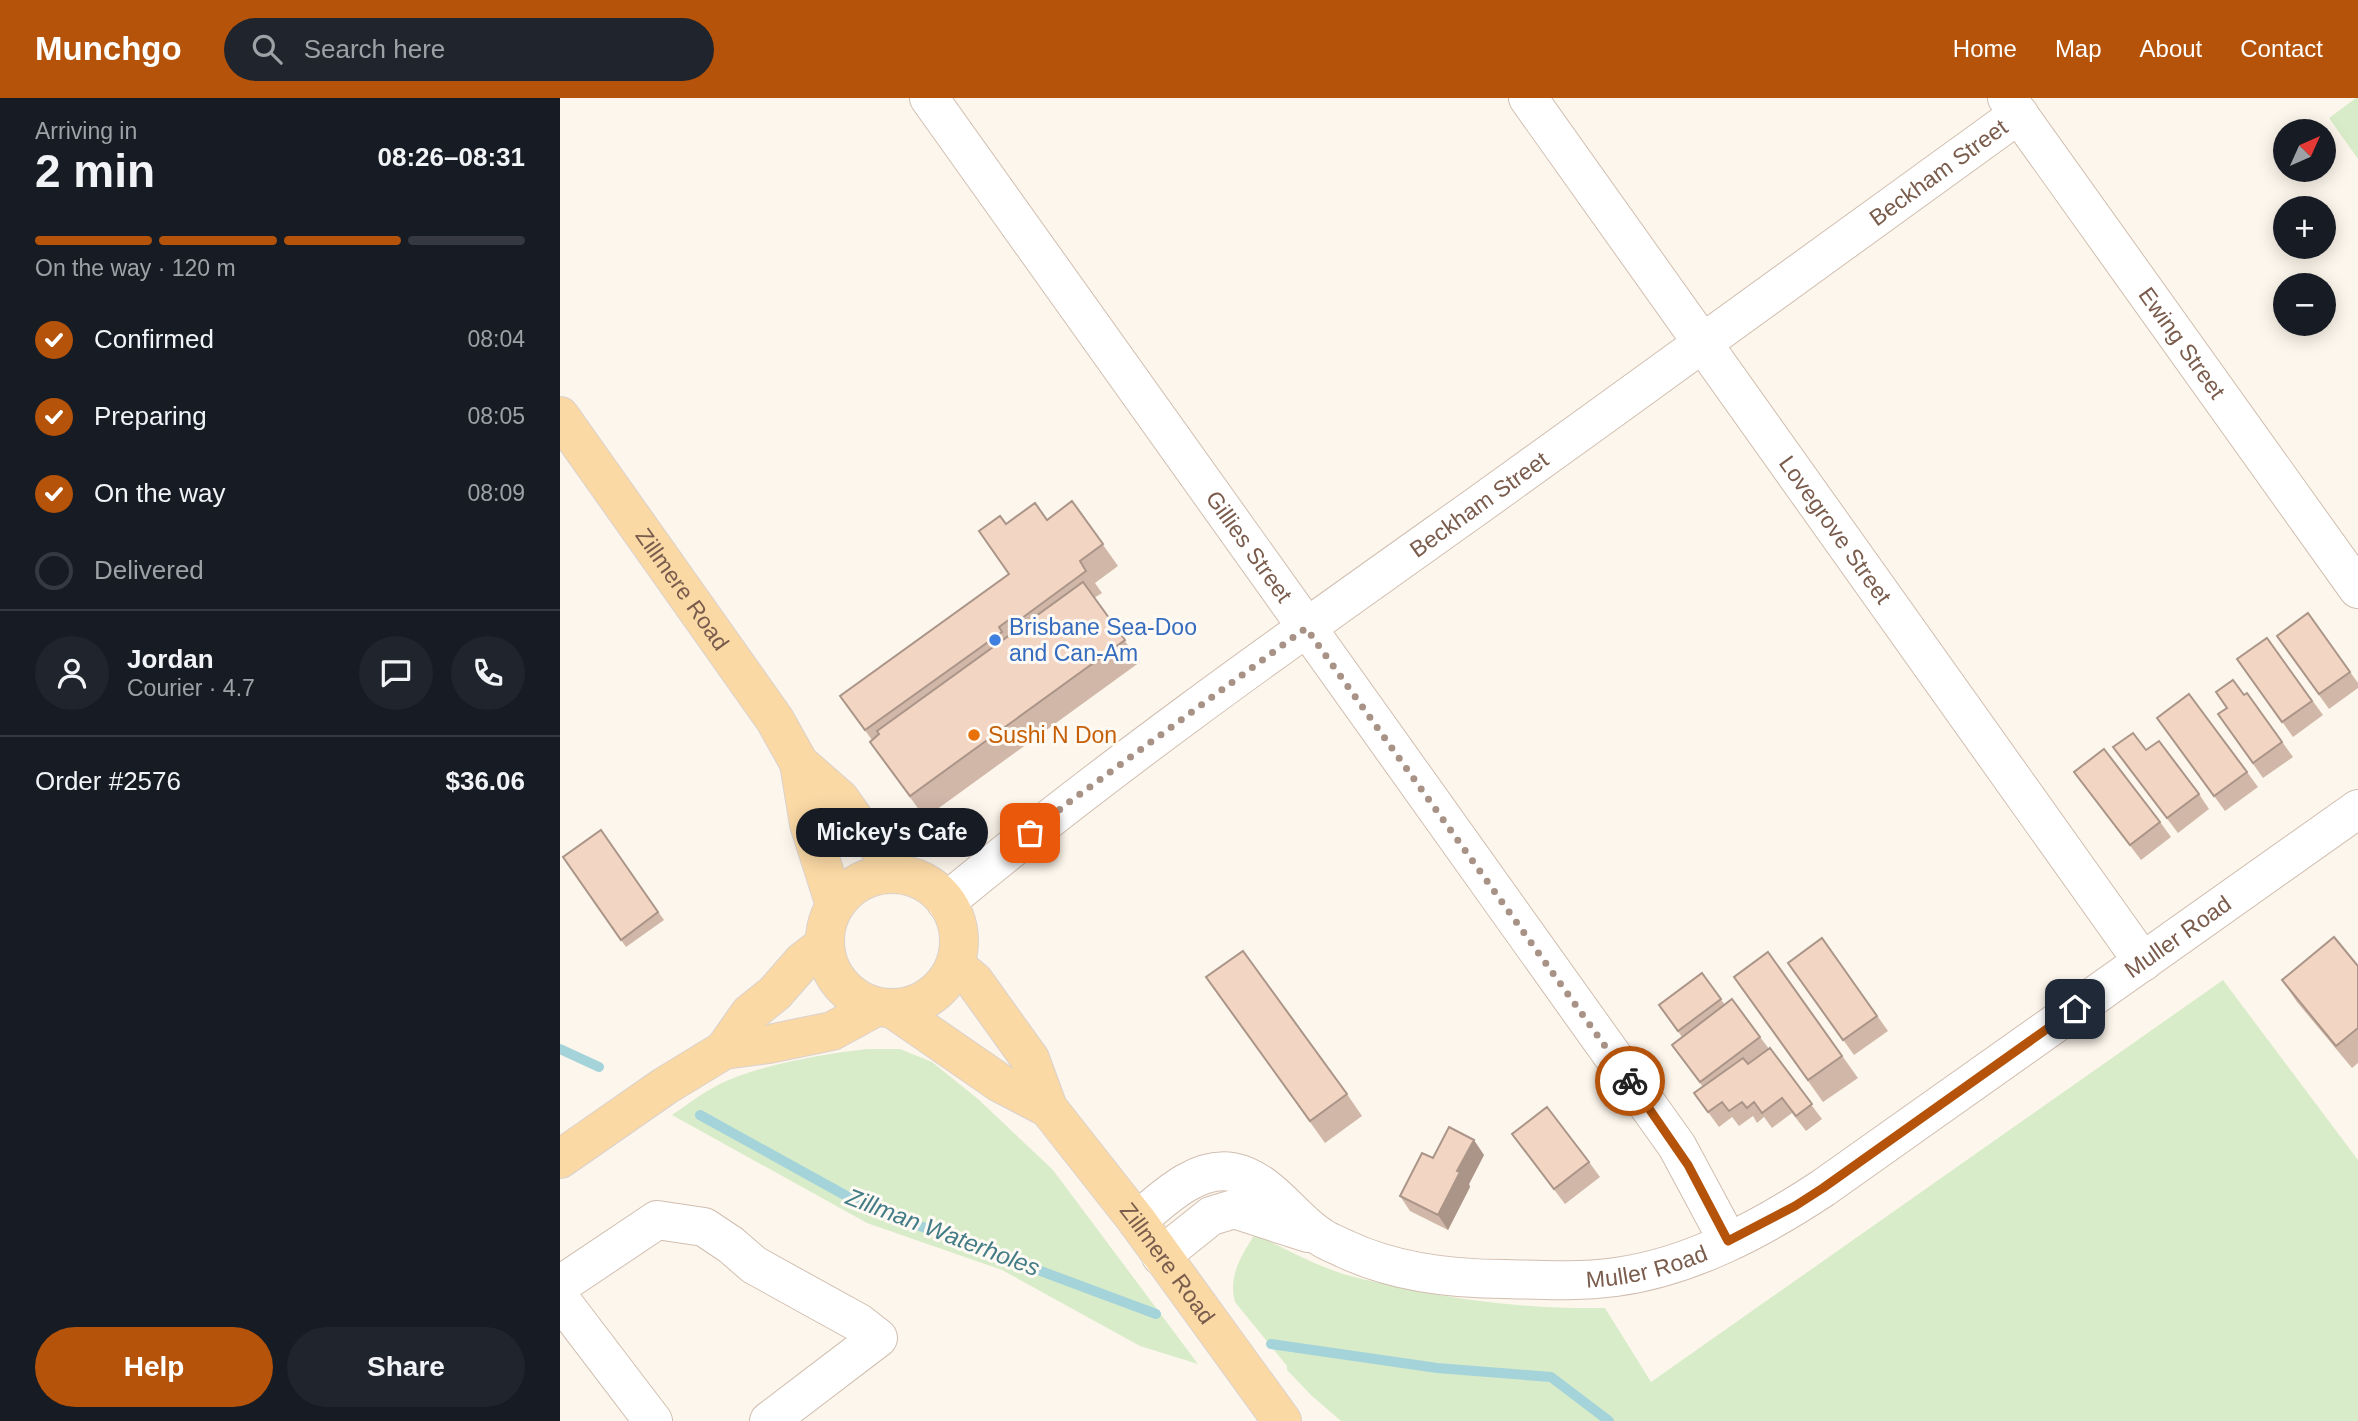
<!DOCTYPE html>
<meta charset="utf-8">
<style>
:root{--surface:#171b24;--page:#20242c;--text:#f1f3f6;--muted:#9ea1a6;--line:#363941;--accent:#b45309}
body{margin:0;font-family:Helvetica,sans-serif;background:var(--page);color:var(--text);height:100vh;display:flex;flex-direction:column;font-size:26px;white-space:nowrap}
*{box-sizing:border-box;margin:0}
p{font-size:23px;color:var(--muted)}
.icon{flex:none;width:38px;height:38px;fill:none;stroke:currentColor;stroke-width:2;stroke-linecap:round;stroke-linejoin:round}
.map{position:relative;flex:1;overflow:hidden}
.details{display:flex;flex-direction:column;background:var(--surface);width:560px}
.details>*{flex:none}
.needle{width:46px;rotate:45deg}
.controls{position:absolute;left:1713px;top:21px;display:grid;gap:14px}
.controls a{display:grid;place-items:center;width:63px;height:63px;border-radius:50%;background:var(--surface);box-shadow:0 4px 18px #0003;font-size:35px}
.pin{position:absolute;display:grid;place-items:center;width:60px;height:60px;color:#fff;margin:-30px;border-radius:14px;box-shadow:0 4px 10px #0006}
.courier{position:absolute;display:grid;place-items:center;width:70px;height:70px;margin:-35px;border:5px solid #b45309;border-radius:50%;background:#fff;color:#222;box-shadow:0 2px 9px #0007}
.bubble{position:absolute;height:49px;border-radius:24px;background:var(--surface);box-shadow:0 4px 18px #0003;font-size:23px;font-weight:700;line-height:49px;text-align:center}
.headline em{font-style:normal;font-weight:700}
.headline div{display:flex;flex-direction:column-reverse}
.headline{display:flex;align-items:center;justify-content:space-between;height:119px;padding:0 35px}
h1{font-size:46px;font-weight:700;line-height:52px}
.bar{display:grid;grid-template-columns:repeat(4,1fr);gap:10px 7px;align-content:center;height:84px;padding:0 35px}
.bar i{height:9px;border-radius:5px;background:var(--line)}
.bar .active{background:var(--accent)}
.bar p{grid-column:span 4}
.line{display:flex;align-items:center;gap:18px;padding:0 35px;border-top:2px solid var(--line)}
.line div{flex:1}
.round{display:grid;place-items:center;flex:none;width:74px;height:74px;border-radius:37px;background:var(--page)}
ol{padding:0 35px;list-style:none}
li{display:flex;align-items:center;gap:21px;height:77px}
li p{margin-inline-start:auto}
li .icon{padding:7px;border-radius:50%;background:var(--accent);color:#fff;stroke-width:4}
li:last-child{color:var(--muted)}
li i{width:38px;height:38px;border:4px solid var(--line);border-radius:50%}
.primary-button{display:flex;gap:14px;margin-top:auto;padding:14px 35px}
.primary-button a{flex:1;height:80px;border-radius:42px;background:var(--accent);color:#fff;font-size:28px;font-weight:700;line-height:80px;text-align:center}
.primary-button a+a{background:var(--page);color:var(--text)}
header{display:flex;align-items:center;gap:42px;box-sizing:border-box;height:98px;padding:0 35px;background:var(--accent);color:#fff}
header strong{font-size:33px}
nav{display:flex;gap:38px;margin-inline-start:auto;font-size:24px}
.search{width:490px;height:63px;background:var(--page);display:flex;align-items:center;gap:18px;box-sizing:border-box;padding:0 24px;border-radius:38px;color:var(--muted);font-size:26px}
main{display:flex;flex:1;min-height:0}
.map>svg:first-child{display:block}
.green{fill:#d8ecc9}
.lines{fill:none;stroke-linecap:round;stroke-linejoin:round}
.stream{stroke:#a5d3da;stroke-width:10}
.minor-casing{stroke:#d1beb0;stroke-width:40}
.major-casing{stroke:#dad1cd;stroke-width:40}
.minor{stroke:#fff;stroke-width:38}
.major{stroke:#fbd9a5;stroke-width:38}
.wall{fill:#d1b7a8}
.shaded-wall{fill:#aa9588}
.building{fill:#f3d5c3;stroke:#aa9588;stroke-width:2}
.done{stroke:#a89285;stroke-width:7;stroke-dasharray:0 12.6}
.route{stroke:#b45309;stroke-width:9}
.shop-dot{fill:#3f7fe0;stroke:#fffaf3;stroke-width:2.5}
.food-dot{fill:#e8710a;stroke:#fffaf3;stroke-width:2.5}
.labels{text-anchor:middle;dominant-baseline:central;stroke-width:6;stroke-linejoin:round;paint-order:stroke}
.street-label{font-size:23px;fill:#7a5c4d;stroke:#fffaf3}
.shop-label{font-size:23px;fill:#366cbe;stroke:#fffaf3;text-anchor:start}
.food-label{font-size:23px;fill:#c56008;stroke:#fffaf3;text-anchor:start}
.water-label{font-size:24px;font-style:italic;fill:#437c86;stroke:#fffaf3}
</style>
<header>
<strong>Munchgo</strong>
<div class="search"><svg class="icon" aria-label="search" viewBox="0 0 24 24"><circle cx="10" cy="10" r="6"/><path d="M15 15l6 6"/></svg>Search here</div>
<nav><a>Home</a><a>Map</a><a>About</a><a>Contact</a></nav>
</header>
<main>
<section class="details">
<div class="headline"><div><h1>2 min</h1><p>Arriving in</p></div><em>08:26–08:31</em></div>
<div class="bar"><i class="active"></i><i class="active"></i><i class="active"></i><i></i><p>On the way · 120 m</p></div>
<ol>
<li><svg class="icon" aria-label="check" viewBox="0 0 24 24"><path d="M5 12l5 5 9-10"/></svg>Confirmed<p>08:04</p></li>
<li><svg class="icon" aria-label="check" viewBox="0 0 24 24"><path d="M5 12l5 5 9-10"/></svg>Preparing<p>08:05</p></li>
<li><svg class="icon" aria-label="check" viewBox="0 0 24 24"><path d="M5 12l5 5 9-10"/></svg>On the way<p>08:09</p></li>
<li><i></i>Delivered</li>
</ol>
<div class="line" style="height:126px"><a class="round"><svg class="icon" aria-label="person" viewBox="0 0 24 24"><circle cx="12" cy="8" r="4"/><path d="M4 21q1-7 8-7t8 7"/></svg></a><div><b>Jordan</b><p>Courier · 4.7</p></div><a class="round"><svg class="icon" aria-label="chat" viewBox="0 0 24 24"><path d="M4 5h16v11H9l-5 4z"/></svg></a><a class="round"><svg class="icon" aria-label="phone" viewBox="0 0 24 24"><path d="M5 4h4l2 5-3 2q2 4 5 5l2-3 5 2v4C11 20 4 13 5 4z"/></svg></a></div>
<div class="line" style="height:91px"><div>Order #2576</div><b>$36.06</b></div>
<div class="primary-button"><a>Help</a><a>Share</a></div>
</section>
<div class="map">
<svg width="1798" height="1323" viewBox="0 0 1798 1323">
<rect width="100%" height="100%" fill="#fdf6ec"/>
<path class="green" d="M1796,0H1798V61L1769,20Z
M1663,882L1798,1062V1323H781L752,1298L727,1272V1268L675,1204C668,1178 681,1158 695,1136C725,1151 756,1168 787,1177C804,1182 822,1185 839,1189C908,1204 975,1211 1045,1210L1091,1284Z
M307,951H340L372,964L418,1001L493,1072L638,1266L580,1248L442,1172L307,1125L112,1017C127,1007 142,995 158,987C197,967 264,956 307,951Z"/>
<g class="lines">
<path class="stream" d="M0,951L39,969
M140,1017L301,1106L596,1216
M711,1246L877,1270L991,1279L1049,1323"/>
<g class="minor-casing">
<g id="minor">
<path id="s1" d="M369,0L1117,1048L1168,1143"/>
<path id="s2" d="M968,0L1583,864"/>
<path id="s3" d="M1447,0L1798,491"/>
<path id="s4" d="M386,804C556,663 737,536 917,408C1098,278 1278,147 1459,16"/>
<path id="s5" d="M577,1123C603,1101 636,1068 672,1074C710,1081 731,1120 761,1139C768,1144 777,1147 785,1151C834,1174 890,1181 945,1181C982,1182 1019,1184 1056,1179C1130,1169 1201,1131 1263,1090L1798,711"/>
<path d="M601,1158L651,1118L674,1111L748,1135"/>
<path d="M0,1187L97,1122L144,1129L171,1147L194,1167L299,1225L318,1240L209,1323"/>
<path d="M0,1201L93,1323"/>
</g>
</g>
<g class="major-casing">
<g id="major">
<path id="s6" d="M0,318L215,622L239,665L249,726L275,807"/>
<path d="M239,665L280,701L302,732L325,755L335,776"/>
<circle cx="332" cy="843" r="67"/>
<path id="s7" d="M395,867L414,883L470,961L488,1010L577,1123L722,1323"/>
<path d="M333,911L440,985L488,1010"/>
<path d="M164,952L190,915L215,895L243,863L265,846"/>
<path d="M0,1061L105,988L164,952L209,946L272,933L316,909"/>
</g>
</g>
<use href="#minor" class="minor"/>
<use href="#major" class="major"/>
</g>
<path class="wall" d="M512,403L558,468L535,485L542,495L534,500L580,564L365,720L310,644L312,642L280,598L449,476L446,426L487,422Z
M1748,515L1798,585V590L1769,611L1717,538Z
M1707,540L1763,617L1733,639L1677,561Z
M1687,595L1733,659L1703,680L1658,616Z
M1597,620L1687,674L1698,689L1665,713Z
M1553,649L1586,652L1639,696L1649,711L1618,735Z
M1514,674L1600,724L1611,739L1581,762Z
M41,732L104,822L66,849L3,759Z
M1262,840L1328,933L1294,957L1228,865Z
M1208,854L1298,980L1263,1004L1174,879Z
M1798,868V965L1792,970L1737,904L1722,882Z
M1142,875L1165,907L1200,939L1262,1021L1246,1033L1232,1015L1212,1030L1204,1019L1197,1025L1193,1018L1179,1028L1172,1019L1159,1029L1134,995L1143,989L1112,947L1122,939L1099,907Z
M646,879L787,996L802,1018L765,1045Z
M952,1036L1029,1064L1040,1079L1005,1106Z
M924,1057L909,1086L910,1089L888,1132L850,1113L840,1098L873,1060Z"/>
<path class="shaded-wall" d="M914,1042L924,1057L909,1086L910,1089L888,1132L878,1117L897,1073Z"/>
<path class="building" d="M512,403L543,446L520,463L526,473L458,523L454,518L439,529L442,534L305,632L280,598L449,476L419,433L440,418L446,426L475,405L487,422Z
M523,484L565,542L350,698L310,644L319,636L317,633Z
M1748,515L1790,574L1759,596L1717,538Z
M1707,540L1752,603L1722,624L1677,561Z
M1673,582L1684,597L1687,595L1722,644L1693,665L1658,616L1667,610L1656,594Z
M1629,596L1687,674L1654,698L1597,620Z
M1573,635L1586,652L1599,643L1639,696L1607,720L1553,649Z
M1544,651L1600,724L1570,747L1514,674Z
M41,732L98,814L61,842L3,759Z
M1774,839L1798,868V930L1776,948L1722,882Z
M1262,840L1317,918L1283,942L1228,865Z
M683,853L787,996L750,1023L646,879Z
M1208,854L1282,958L1248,982L1174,879Z
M1142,875L1161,901L1118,933L1099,907Z
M1172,901L1200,939L1140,984L1112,947Z
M1210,950L1252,1006L1236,1018L1222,1000L1202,1015L1194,1004L1187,1010L1182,1004L1169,1013L1162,1004L1148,1014L1134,995L1183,960L1188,966Z
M987,1009L1029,1064L994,1091L952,1036Z
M889,1029L914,1042L897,1073L900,1074L878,1117L840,1098L862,1055L873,1060Z"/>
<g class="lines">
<path class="done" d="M470,735L508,705L746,530L1070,983"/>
<path class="route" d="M1070,983L1128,1067L1168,1143L1235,1108L1263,1090L1515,911"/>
</g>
<circle class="shop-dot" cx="435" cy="542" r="7"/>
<circle class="food-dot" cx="414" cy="637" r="7"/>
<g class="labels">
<g class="street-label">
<text stroke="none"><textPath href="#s4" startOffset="1232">Beckham Street</textPath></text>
<text stroke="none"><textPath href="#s3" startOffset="301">Ewing Street</textPath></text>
<text stroke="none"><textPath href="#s4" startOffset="665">Beckham Street</textPath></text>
<text stroke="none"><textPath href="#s2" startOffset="530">Lovegrove Street</textPath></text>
<text stroke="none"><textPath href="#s1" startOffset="551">Gillies Street</textPath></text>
<text stroke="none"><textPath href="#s6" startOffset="212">Zillmere Road</textPath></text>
<text stroke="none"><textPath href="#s5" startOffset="1186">Muller Road</textPath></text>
<text stroke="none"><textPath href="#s7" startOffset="369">Zillmere Road</textPath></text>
<text stroke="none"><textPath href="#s5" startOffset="556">Muller Road</textPath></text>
</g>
<g class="shop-label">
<text x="449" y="529">Brisbane Sea-Doo<tspan x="449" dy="26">and Can-Am</tspan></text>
</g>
<g class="food-label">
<text x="428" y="637">Sushi N Don</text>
</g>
<g class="water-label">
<text transform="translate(383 1134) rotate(21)">Zillman Waterholes</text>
</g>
</g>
</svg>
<div class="controls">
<a><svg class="needle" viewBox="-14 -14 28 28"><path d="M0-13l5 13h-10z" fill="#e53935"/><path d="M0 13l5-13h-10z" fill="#9ea1a6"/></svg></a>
<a>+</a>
<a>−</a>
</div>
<div class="pin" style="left:470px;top:735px;background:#ea580c"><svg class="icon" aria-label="bag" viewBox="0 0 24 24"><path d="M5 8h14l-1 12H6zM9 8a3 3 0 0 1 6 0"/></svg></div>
<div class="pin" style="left:1515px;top:911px;background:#1f2937"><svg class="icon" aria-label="home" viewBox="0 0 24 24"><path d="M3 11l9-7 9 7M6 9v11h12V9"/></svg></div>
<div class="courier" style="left:1070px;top:983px"><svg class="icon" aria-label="bike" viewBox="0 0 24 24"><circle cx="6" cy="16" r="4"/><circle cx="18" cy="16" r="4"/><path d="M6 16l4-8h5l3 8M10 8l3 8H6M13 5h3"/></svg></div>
<div class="bubble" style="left:236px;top:710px;width:192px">Mickey's Cafe</div>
</div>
</main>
